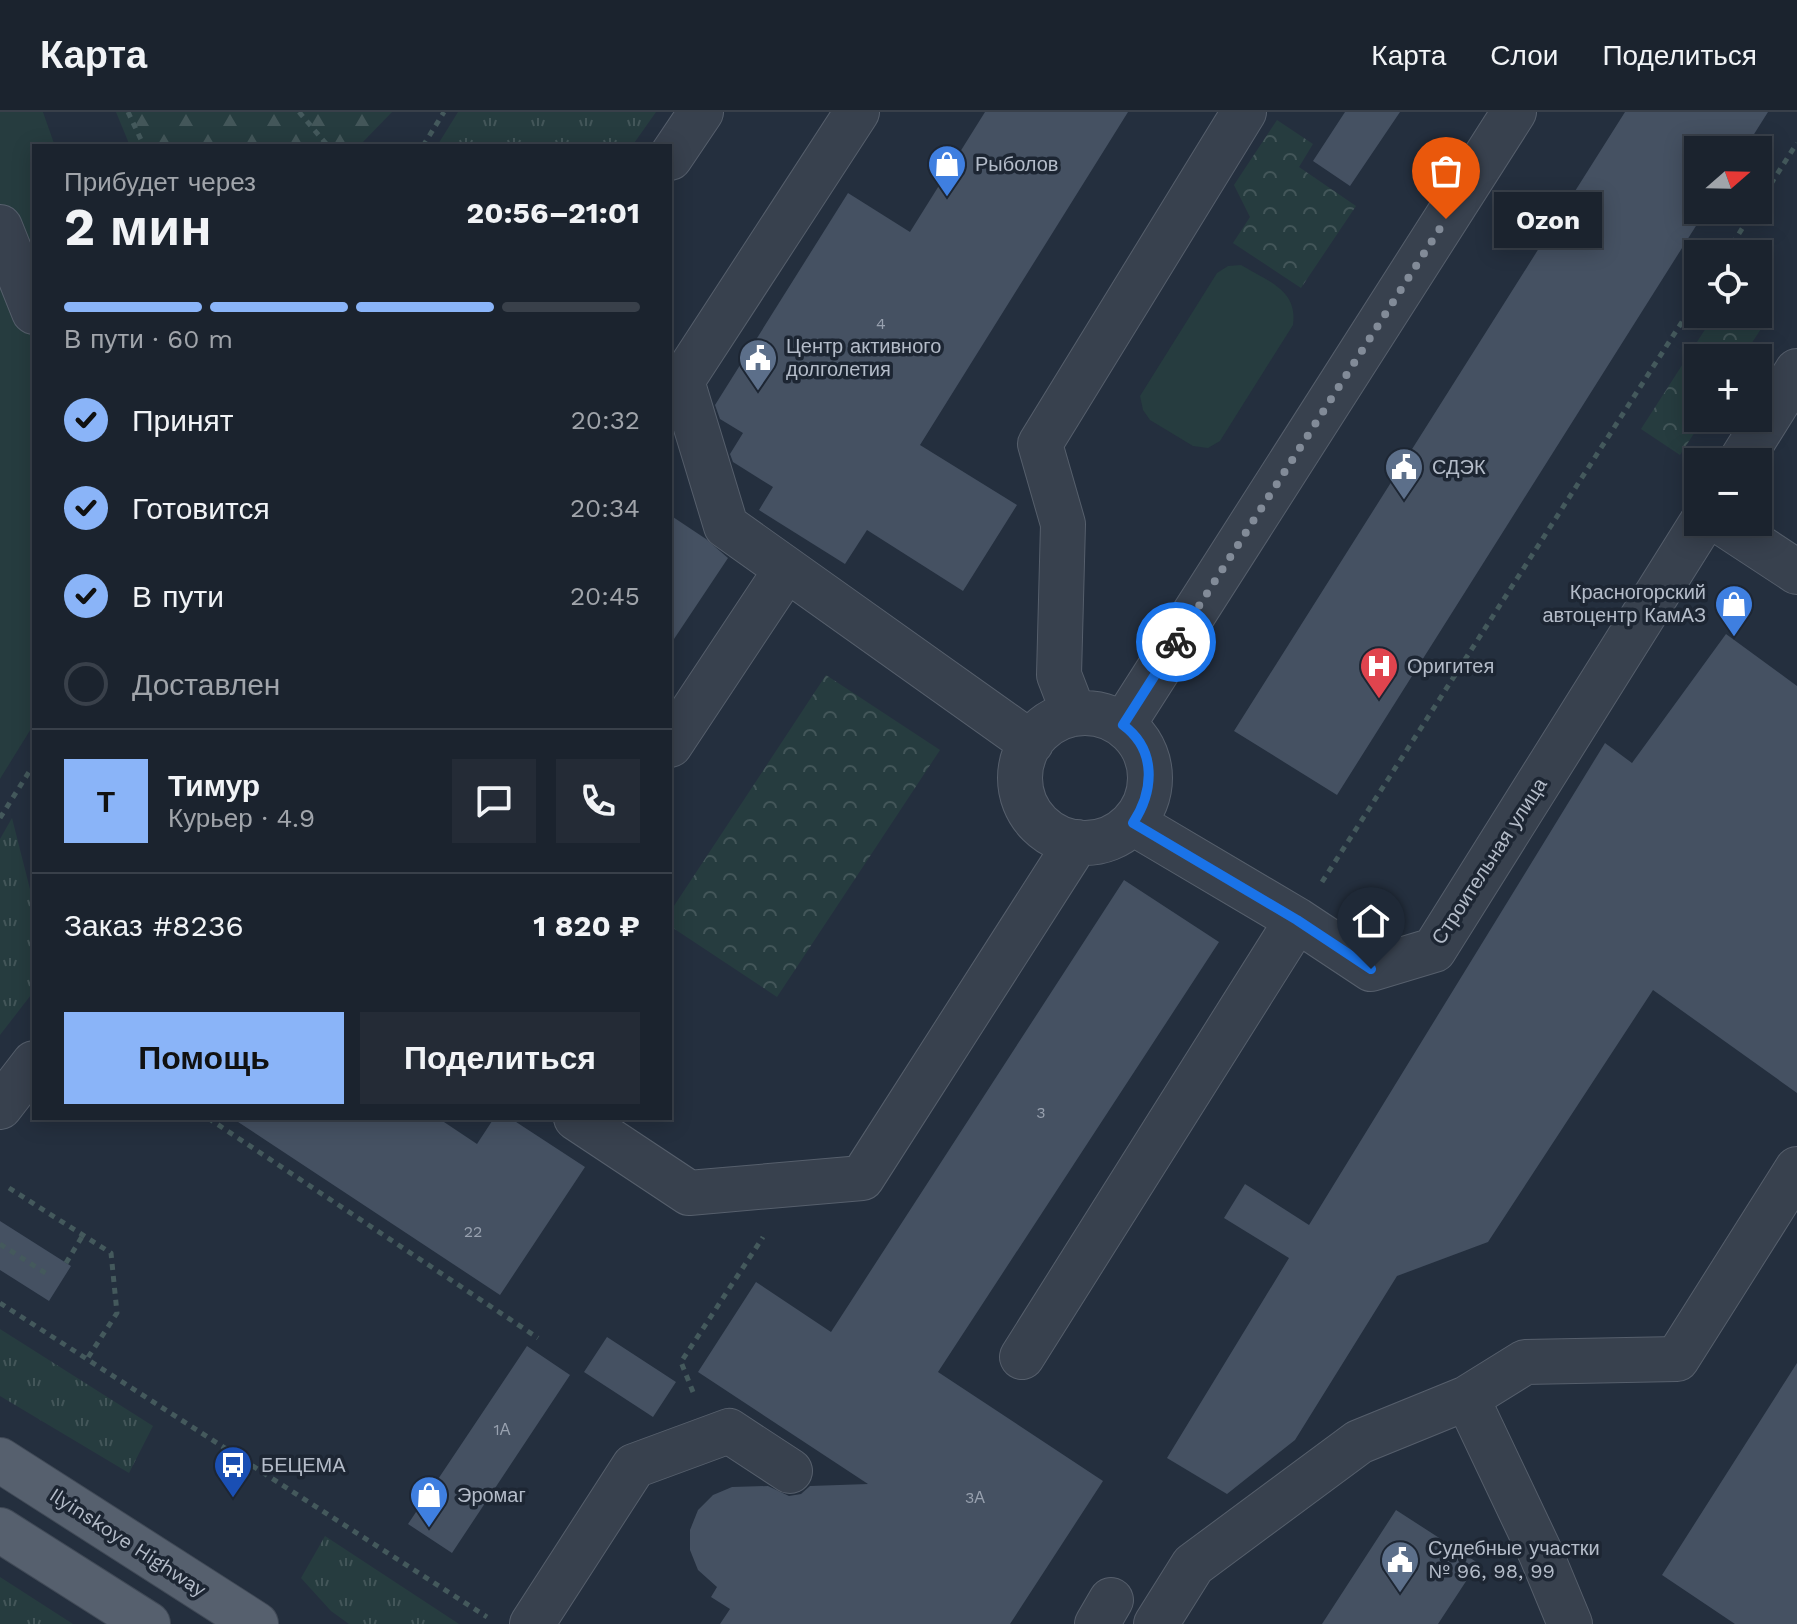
<!DOCTYPE html>
<html lang="ru">
<meta charset="utf-8">
<style>
:root{--surface:#1b232e;--page:#242b36;--text:#f1f3f6;--muted:#a0a4aa;--line:#39404a;--accent:#8ab4f8}
body{margin:0;font-family:"Work Sans",sans-serif;background:var(--page);color:var(--text);height:100vh;display:flex;flex-direction:column;font-size:30px;white-space:nowrap}
*{box-sizing:border-box;margin:0}
p{font-size:26px;color:var(--muted)}
.icon{flex:none;width:44px;height:44px;fill:none;stroke:currentColor;stroke-width:2;stroke-linecap:round;stroke-linejoin:round}
.map{position:relative;flex:1;overflow:hidden}
.drawer{position:absolute;left:32px;top:32px;width:640px;height:976px;display:flex;flex-direction:column;background:var(--surface);border-radius:0px;box-shadow:0 4px 20px #0003,0 0 0 2px var(--line)}
.drawer>*{flex:none}
.needle{width:52px;rotate:70deg}
.buttons{position:absolute;left:1684px;top:24px;display:grid;gap:16px}
.buttons a{display:grid;place-items:center;width:88px;height:88px;border-radius:0px;background:var(--surface);box-shadow:0 4px 20px #0003,0 0 0 2px var(--line);font-size:40px}
.pin{position:absolute;display:grid;place-items:center;width:68px;height:68px;color:#fff;margin:-82px -34px;border-radius:50% 50% 50% 0;rotate:-45deg;box-shadow:0 0 8px #0007}
.pin .icon{rotate:45deg}
.courier{position:absolute;display:grid;place-items:center;width:80px;height:80px;margin:-40px;border:6px solid #1a73e8;border-radius:50%;background:#fff;color:#222;box-shadow:0 2px 10px #0007}
.bubble{position:absolute;height:56px;border-radius:0px;background:var(--surface);box-shadow:0 4px 20px #0003,0 0 0 2px var(--line);font-size:26px;font-weight:700;line-height:56px;text-align:center}
.headline em{font-style:normal;font-weight:700}
.headline div{display:flex;flex-direction:column-reverse}
.headline{display:flex;align-items:center;justify-content:space-between;height:136px;padding:0 32px}
h1{font-size:52px;font-weight:700;line-height:60px}
.bar{display:grid;grid-template-columns:repeat(4,1fr);gap:12px 8px;align-content:center;height:96px;padding:0 32px}
.bar i{height:10px;border-radius:6px;background:var(--line)}
.bar .on{background:var(--accent)}
.bar p{grid-column:span 4}
.line{display:flex;align-items:center;gap:20px;padding:0 32px;border-top:2px solid var(--line)}
.line div{flex:1}
.round{display:grid;place-items:center;flex:none;width:84px;height:84px;border-radius:0px;background:var(--page)}
ol{padding:0 32px;list-style:none}
li{display:flex;align-items:center;gap:24px;height:88px}
li p{margin-inline-start:auto}
li .icon{padding:8px;border-radius:50%;background:var(--accent);color:#111;stroke-width:4}
li:last-child{color:var(--muted)}
li i{width:44px;height:44px;border:4px solid var(--line);border-radius:50%}
.cta{display:flex;gap:16px;margin-top:auto;padding:16px 32px}
.cta a{flex:1;height:92px;border-radius:0px;background:var(--accent);color:#111;font-size:32px;font-weight:700;line-height:92px;text-align:center}
.cta a+a{background:var(--page);color:var(--text)}
header{display:flex;align-items:center;gap:48px;box-sizing:border-box;height:112px;padding:0 40px;background:var(--surface);border-bottom:2px solid var(--line)}
header strong{font-size:38px}
nav{display:flex;gap:44px;margin-inline-start:auto;font-size:28px}
.map>svg:first-child{display:block}
.grass{fill:url(#grass-tufts)}
.forest{fill:url(#forest-firs)}
.park{fill:url(#park-crowns)}
.pitch{fill:#263c3f}
.building{fill:#455162}
.lines{fill:none;stroke-linecap:round;stroke-linejoin:round}
.minor-casing{stroke:#565f6c;stroke-width:46}
.major-casing{stroke:#414a57;stroke-width:46}
.path{stroke:#44595c;stroke-width:5;stroke-dasharray:6 6;stroke-linecap:butt}
.minor{stroke:#38414e;stroke-width:44}
.major{stroke:#56606e;stroke-width:44}
.done{stroke:#828b98;stroke-width:8;stroke-dasharray:0 14.4}
.route{stroke:#1a73e8;stroke-width:10}
.labels{text-anchor:middle;dominant-baseline:central;stroke-width:7;stroke-linejoin:round;paint-order:stroke}
.number-label{font-size:16px;fill:#98a1af}
.poi-label{font-size:20px;fill:#b4bcc9;stroke:#1d2633;text-anchor:start}
.street-label{font-size:20px;fill:#b4bcc9;stroke:#1d2633}
</style>
<header>
<strong>Карта</strong>
<nav><a>Карта</a><a>Слои</a><a>Поделиться</a></nav>
</header>
<div class="map">
<svg width="1797" height="1512" viewBox="0 0 1797 1512">
<defs>
<pattern id="grass-tufts" width="24" height="20" patternUnits="userSpaceOnUse" patternTransform="scale(2)"><rect width="24" height="20" fill="#263c3f"/><path d="M3 7l-1-3M5 7V3M7 7l1-3M15 17l-1-3M17 17v-4M19 17l1-3" fill="none" stroke="#435659"/></pattern>
<pattern id="forest-firs" width="22" height="20" patternUnits="userSpaceOnUse" patternTransform="scale(2)"><rect width="22" height="20" fill="#263c3f"/><path d="M5 1l3.5 6h-7zM16 11l3.5 6h-7z" fill="#435659"/></pattern>
<pattern id="park-crowns" width="20" height="18" patternUnits="userSpaceOnUse" patternTransform="scale(2)"><rect width="20" height="18" fill="#263c3f"/><path d="M2 6a3 3 0 1 1 6 0M12 15a3 3 0 1 1 6 0" fill="none" stroke="#435659"/></pattern>
</defs>
<rect width="100%" height="100%" fill="#242f3e"/>
<path class="grass" d="M458,0H656L632,34H437Z
M12,706L34,793V879L0,923V727Z
M0,1217L153,1314L129,1361L0,1284Z
M325,1424L459,1512H349L331,1499L301,1466Z
M0,1465L73,1512H0Z"/>
<path class="forest" d="M116,0H392L359,34H130Z"/>
<path class="park" d="M1277,8L1313,32L1299,55L1356,94L1301,176L1233,131L1250,105L1234,73Z
M1758,200L1768,206L1742,246H1698V306H1704L1680,343L1641,317L1715,202H1758Z
M826,563L940,638L777,885L670,814V800Z"/>
<path class="pitch" d="M0,0H43L55,34H34V612L0,667Z
M1241,153C1267,169 1298,177 1293,213L1220,329L1208,336L1193,334L1150,308L1143,298L1140,284L1217,161L1228,154Z"/>
<path class="building" d="M985,0H1128L920,333L1017,393L963,479L867,418L845,452L759,398L773,375L733,350L730,342L743,321L720,307L715,293L848,81L910,120Z
M1345,0H1400L1350,74L1313,49Z
M1625,0H1768L1744,38H1698V98H1706L1337,683L1234,619Z
M670,403L706,427L728,446L670,533Z
M1726,522L1797,574V981L1653,878L1488,1130L1397,1164L1295,1328L1227,1382L1167,1346L1289,1146L1224,1106L1245,1072L1309,1113L1605,631L1632,651Z
M1124,768L1219,830L938,1260L1103,1369L1010,1512H720L730,1497L711,1485L717,1475L698,1458L690,1438V1418L698,1398L713,1383L732,1375L768,1374L789,1384L801,1382L810,1374L868,1372L698,1260L756,1170L831,1220Z
M232,1006H438L477,1032L494,1006H510L585,1055L500,1183Z
M0,1109L71,1154L49,1189L0,1158Z
M607,1225L676,1270L653,1305L584,1260Z
M527,1234L570,1263L452,1441L408,1412Z
M1797,1251V1512H1735L1662,1463Z
M1396,1398L1478,1451L1438,1512H1322Z"/>
<g class="lines">
<g class="minor-casing">
<path id="minor" d="M857,0L682,269L726,414L1031,631
M670,46L701,0
M0,115L34,200
M1740,350L1797,259
M1721,410L1797,460
M1020 666a65 65 0 1 1 130 0a65 65 0 1 1-130 0Z
M1074,602L1059,563L1063,412L1040,332L1244,0
M1123,613L1514,0
M670,633L786,458
M1133,711L1297,808L1371,857L1434,838L1702,410
M0,995L34,951
M576,1006L689,1081L862,1066L1077,730
M1022,1245L1297,808
M532,1512L634,1354L729,1319L790,1359
M1097,1512L1111,1488
M1156,1512L1193,1453L1359,1330L1467,1286
M1570,1512L1541,1442L1467,1286L1525,1250L1677,1247L1797,1057"/>
</g>
<g class="major-casing">
<path id="major" d="M0,1348L256,1512
M0,1418L148,1512"/>
</g>
<path class="path" d="M128,0L144,34
M299,0L328,34
M423,34L444,0
M1758,92L1797,31
M1726,142L1754,98
M0,706L34,652
M1322,770L1698,185
M208,1006L538,1226
M9,1076L111,1141L117,1201L87,1247
M0,1132L50,1164
M66,1151L83,1123
M0,1191L487,1505
M693,1280L681,1250L763,1125"/>
<use href="#minor" class="minor"/>
<use href="#major" class="major"/>
</g>
<g class="lines">
<path class="done" d="M1176,530L1446,107"/>
<path class="route" d="M1176,530L1123,613C1157,638 1154,679 1133,711L1297,808L1371,857"/>
</g>
<defs>
<g id="shop-pin" transform="scale(2)"><path d="M0 17L-7.5 6A9.5 9.5 0 1 1 7.5 6Z" fill="#3f7fe0" stroke="#1d2633"/><path d="M-5-2.5h2.3a2.7 3.5 0 0 1 5.4 0H5L5.5 6h-11ZM-1.5-2.5h3a1.5 2.3 0 0 0-3 0Z" fill="#fff"/></g>
<g id="civic-pin" transform="scale(2)"><path d="M0 17L-7.5 6A9.5 9.5 0 1 1 7.5 6Z" fill="#5c6f8a" stroke="#1d2633"/><path d="M-.6-6.5H3V-4.5H.6V-3L4-1V1h2V6H-6V1h2V-1L-.6-3ZM-1.2 2.5V6h2.4V2.5Z" fill="#fff"/></g>
<g id="hospital-pin" transform="scale(2)"><path d="M0 17L-7.5 6A9.5 9.5 0 1 1 7.5 6Z" fill="#e0444e" stroke="#1d2633"/><path d="M-5-5h3v3.5h4V-5h3V5h-3V1.5h-4V5h-3Z" fill="#fff"/></g>
<g id="bus-pin" transform="scale(2)"><path d="M0 17L-7.5 6A9.5 9.5 0 1 1 7.5 6Z" fill="#1a4fb4" stroke="#1d2633"/><path d="M-5-6H5V4H4V6H2V4H-2V6H-4V4H-5ZM-3.5-4V0h7V-4ZM-3.5 1.2v1.5H-2V1.2ZM2 1.2v1.5H3.5V1.2Z" fill="#fff"/></g>
</defs>
<g fill-rule="evenodd">
<use href="#shop-pin" x="947" y="52"/>
<use href="#civic-pin" x="758" y="246"/>
<use href="#civic-pin" x="1404" y="355"/>
<use href="#shop-pin" x="1734" y="492"/>
<use href="#hospital-pin" x="1379" y="554"/>
<use href="#bus-pin" x="233" y="1353"/>
<use href="#shop-pin" x="429" y="1383"/>
<use href="#civic-pin" x="1400" y="1448"/>
</g>
<g class="labels">
<g class="number-label">
<text x="881" y="211">4</text>
<text x="1041" y="1000">3</text>
<text x="473" y="1119">22</text>
<text x="502" y="1317">1А</text>
<text x="975" y="1385">3А</text>
</g>
<g class="poi-label">
<text x="975" y="52">Рыболов</text>
<text x="786" y="234">Центр активного<tspan x="786" dy="23">долголетия</tspan></text>
<text x="1432" y="355">СДЭК</text>
<text x="1706" y="480" text-anchor="end">Красногорский<tspan x="1706" dy="23">автоцентр КамАЗ</tspan></text>
<text x="1407" y="554">Оригитея</text>
<text x="261" y="1353">БЕЦЕМА</text>
<text x="457" y="1383">Эромаг</text>
<text x="1428" y="1436">Судебные участки<tspan x="1428" dy="23">№ 96, 98, 99</tspan></text>
</g>
<g class="street-label">
<text transform="translate(1489 749) rotate(-57)">Строительная улица</text>
<text transform="translate(128 1430) rotate(33)">Ilyinskoye Highway</text>
</g>
</g>
</svg>
<div class="buttons">
<a><svg class="needle" viewBox="-14 -14 28 28"><path d="M0-13l5 13h-10z" fill="#e53935"/><path d="M0 13l5-13h-10z" fill="#a0a4aa"/></svg></a>
<a><svg class="icon" aria-label="locate" viewBox="0 0 24 24"><circle cx="12" cy="12" r="6"/><path d="M12 2v4M12 18v4M2 12h4M18 12h4"/></svg></a>
<a>+</a>
<a>−</a>
</div>
<div class="pin" style="left:1446px;top:107px;background:#ea580c"><svg class="icon" aria-label="bag" viewBox="0 0 24 24"><path d="M5 8h14l-1 12H6zM9 8a3 3 0 0 1 6 0"/></svg></div>
<div class="pin" style="left:1371px;top:857px;background:#1f2937"><svg class="icon" aria-label="home" viewBox="0 0 24 24"><path d="M3 11l9-7 9 7M6 9v11h12V9"/></svg></div>
<div class="courier" style="left:1176px;top:530px"><svg class="icon" aria-label="bike" viewBox="0 0 24 24"><circle cx="6" cy="16" r="4"/><circle cx="18" cy="16" r="4"/><path d="M6 16l4-8h5l3 8M10 8l3 8H6M13 5h3"/></svg></div>
<div class="bubble" style="left:1494px;top:80px;width:108px">Ozon</div>
<section class="drawer">
<div class="headline"><div><h1>2 мин</h1><p>Прибудет через</p></div><em>20:56–21:01</em></div>
<div class="bar"><i class="on"></i><i class="on"></i><i class="on"></i><i></i><p>В пути · 60 m</p></div>
<ol>
<li><svg class="icon" aria-label="check" viewBox="0 0 24 24"><path d="M5 12l5 5 9-10"/></svg>Принят<p>20:32</p></li>
<li><svg class="icon" aria-label="check" viewBox="0 0 24 24"><path d="M5 12l5 5 9-10"/></svg>Готовится<p>20:34</p></li>
<li><svg class="icon" aria-label="check" viewBox="0 0 24 24"><path d="M5 12l5 5 9-10"/></svg>В пути<p>20:45</p></li>
<li><i></i>Доставлен</li>
</ol>
<div class="line" style="height:144px"><b class="round" style="background:var(--accent);color:#111">Т</b><div><b>Тимур</b><p>Курьер · 4.9</p></div><a class="round"><svg class="icon" aria-label="chat" viewBox="0 0 24 24"><path d="M4 5h16v11H9l-5 4z"/></svg></a><a class="round"><svg class="icon" aria-label="phone" viewBox="0 0 24 24"><path d="M5 4h4l2 5-3 2q2 4 5 5l2-3 5 2v4C11 20 4 13 5 4z"/></svg></a></div>
<div class="line" style="height:104px"><div>Заказ #8236</div><b>1 820 ₽</b></div>
<div class="cta"><a>Помощь</a><a>Поделиться</a></div>
</section>
</div>
